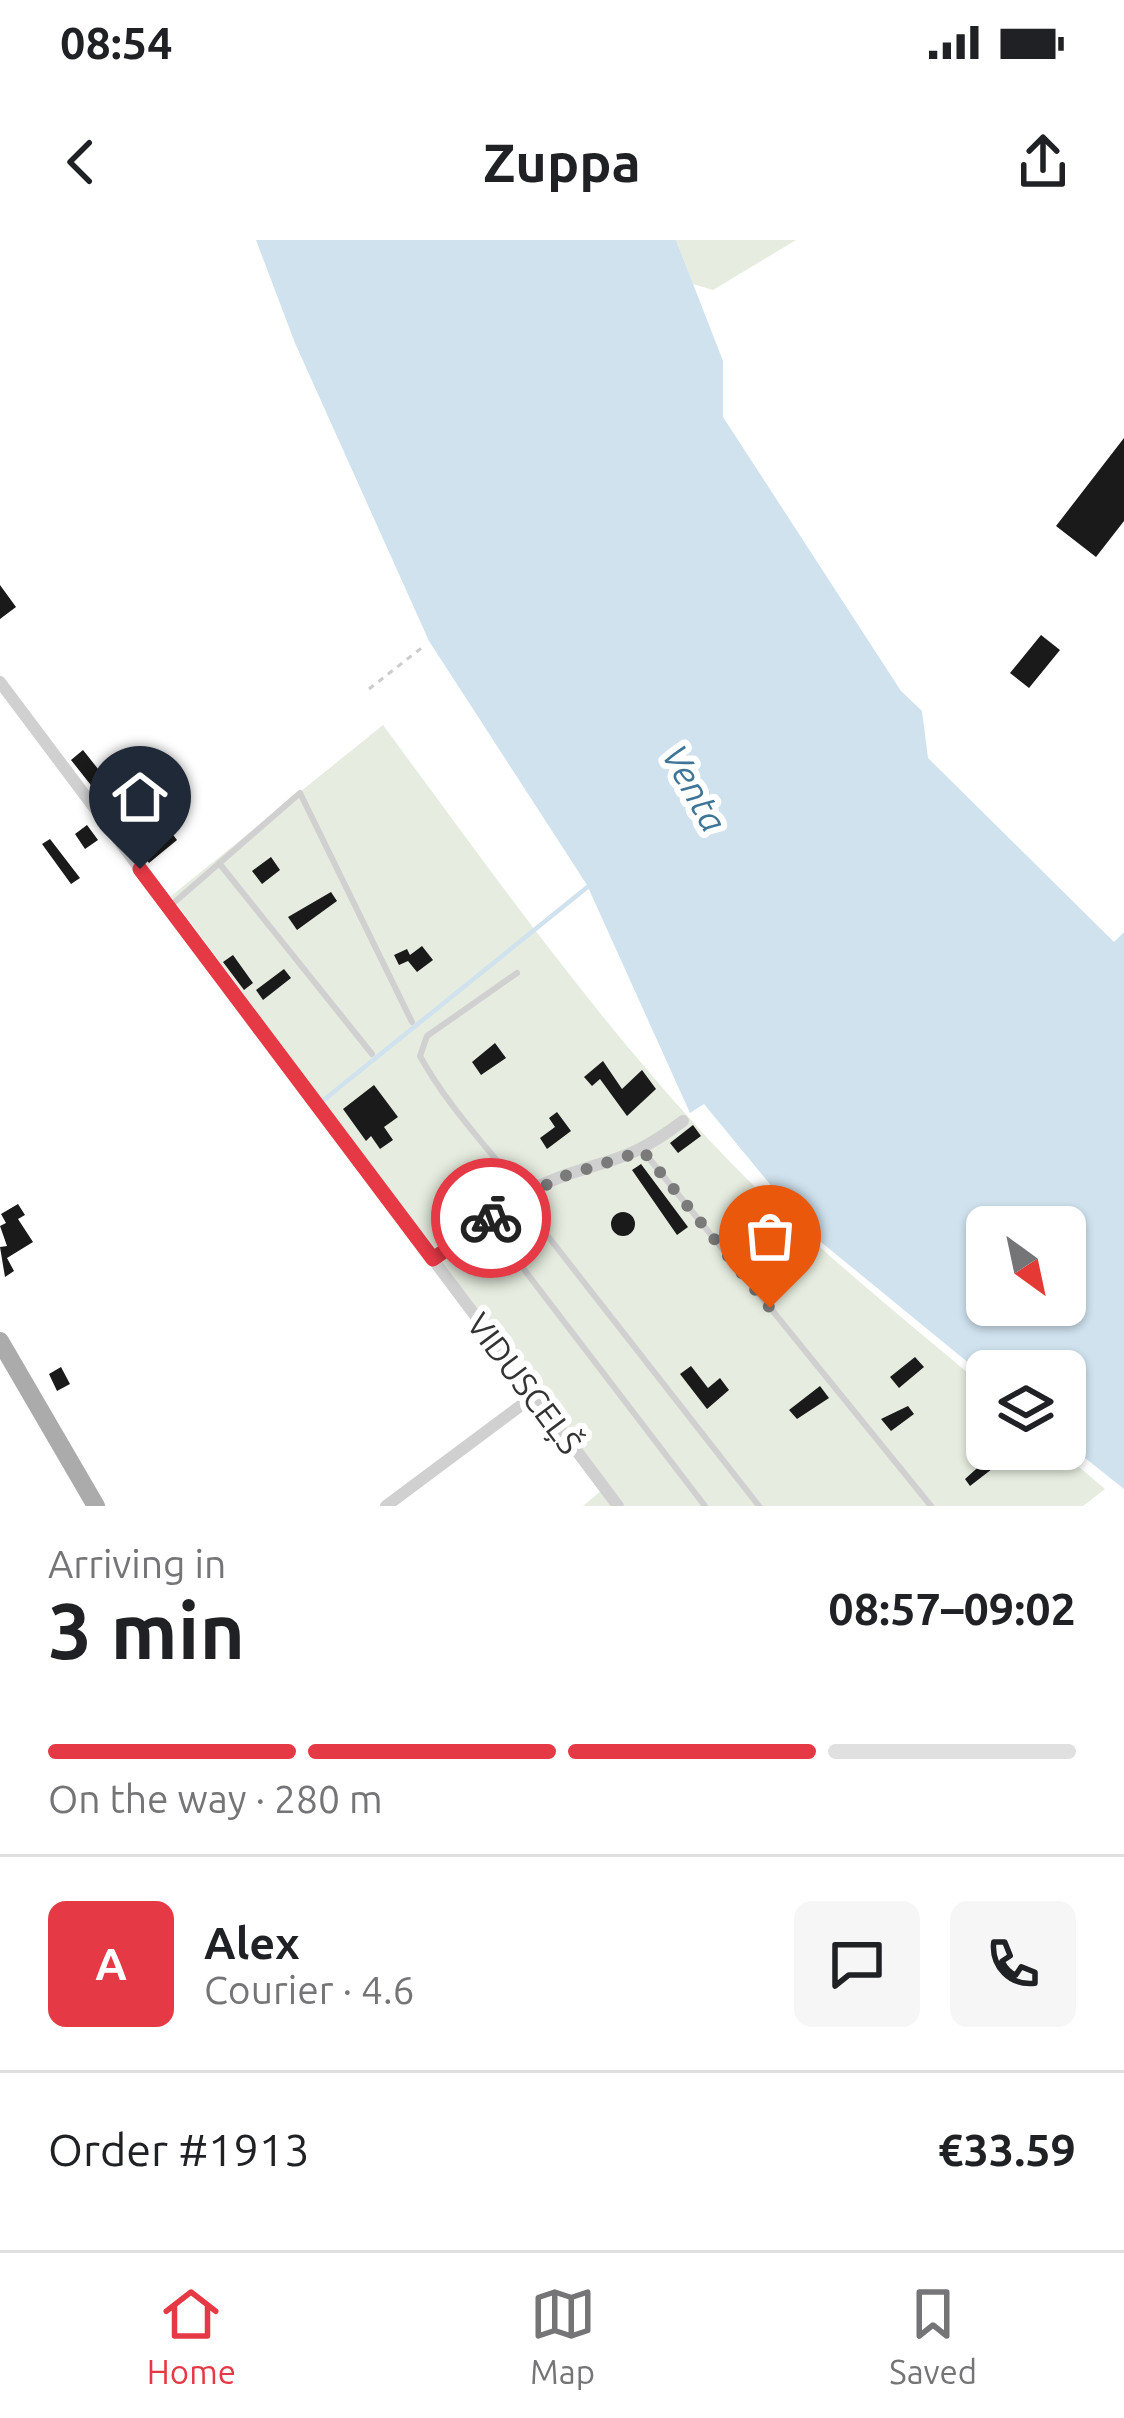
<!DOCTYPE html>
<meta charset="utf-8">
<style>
:root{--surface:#fff;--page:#f6f6f6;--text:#202124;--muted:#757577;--line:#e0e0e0;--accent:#e63946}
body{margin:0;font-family:Ubuntu,sans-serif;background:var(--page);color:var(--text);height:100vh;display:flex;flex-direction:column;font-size:45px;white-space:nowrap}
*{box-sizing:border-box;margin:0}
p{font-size:39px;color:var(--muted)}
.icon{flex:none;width:66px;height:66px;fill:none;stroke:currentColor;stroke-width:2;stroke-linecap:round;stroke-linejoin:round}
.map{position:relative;height:1266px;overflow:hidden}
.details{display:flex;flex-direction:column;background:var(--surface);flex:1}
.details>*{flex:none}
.needle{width:78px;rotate:147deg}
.controls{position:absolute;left:966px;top:966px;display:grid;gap:24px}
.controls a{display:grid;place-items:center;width:120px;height:120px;border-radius:18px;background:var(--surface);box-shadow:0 3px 9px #0004;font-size:60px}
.pin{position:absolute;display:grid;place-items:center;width:102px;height:102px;color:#fff;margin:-123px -51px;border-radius:50% 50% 50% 0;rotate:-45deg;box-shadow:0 0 12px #0007}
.pin .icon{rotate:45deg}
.courier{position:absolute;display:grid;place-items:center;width:120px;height:120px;margin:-60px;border:9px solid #e63946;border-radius:50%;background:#fff;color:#222;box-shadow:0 3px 15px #0007}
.head em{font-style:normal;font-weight:700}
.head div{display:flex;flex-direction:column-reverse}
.head{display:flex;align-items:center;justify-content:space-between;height:204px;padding:0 48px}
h1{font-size:78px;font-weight:700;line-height:90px}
.bar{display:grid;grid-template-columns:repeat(4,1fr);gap:18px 12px;align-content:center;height:144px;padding:0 48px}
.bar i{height:15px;border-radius:9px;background:var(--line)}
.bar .selected{background:var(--accent)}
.bar p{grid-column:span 4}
.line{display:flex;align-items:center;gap:30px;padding:0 48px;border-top:3px solid var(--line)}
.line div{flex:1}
.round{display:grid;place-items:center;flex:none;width:126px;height:126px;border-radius:18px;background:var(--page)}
.status{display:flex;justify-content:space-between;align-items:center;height:84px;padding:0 60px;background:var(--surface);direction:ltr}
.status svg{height:33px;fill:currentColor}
header{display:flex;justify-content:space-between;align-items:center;height:156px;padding:0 48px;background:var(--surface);font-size:54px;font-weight:700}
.tabs{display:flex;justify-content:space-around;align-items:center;height:168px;border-top:3px solid var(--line);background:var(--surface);font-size:33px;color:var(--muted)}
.tabs a{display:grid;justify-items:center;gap:6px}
.tabs .selected{color:var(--accent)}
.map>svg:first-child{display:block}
.green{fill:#e6ecdf}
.water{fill:#cfe2ee;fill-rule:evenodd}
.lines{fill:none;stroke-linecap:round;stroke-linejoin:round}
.stream{stroke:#cfe2ee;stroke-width:4.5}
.building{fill:#1a1a1a}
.path{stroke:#cdcdcd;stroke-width:3;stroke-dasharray:6 6;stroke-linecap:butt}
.lane{stroke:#d0d0d0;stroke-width:6}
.street{stroke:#d0d0d0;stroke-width:12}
.primary{stroke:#ababab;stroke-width:18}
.done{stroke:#7a7a7a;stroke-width:12;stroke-dasharray:0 21.6}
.route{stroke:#e63946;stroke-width:15}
.labels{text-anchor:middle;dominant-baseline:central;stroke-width:12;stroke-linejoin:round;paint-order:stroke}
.street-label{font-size:33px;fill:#333;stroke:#fff}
.water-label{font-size:36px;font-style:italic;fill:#3f7597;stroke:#fff}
</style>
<div class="status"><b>08:54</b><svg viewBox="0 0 49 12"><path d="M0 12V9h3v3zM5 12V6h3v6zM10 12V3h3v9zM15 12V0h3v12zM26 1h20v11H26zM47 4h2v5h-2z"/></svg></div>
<header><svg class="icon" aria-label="back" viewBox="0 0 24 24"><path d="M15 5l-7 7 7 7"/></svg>Zuppa<svg class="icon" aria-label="share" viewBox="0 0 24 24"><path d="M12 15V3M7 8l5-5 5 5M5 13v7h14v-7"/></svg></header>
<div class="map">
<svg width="1124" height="1266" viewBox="0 0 1124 1266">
<rect width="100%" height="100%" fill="#fff"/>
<path class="green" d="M676,0H796L713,50L693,44Z
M383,485C482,619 579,756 691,880C780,980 885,1063 987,1149V1209H1058L1105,1249L1083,1266H583L608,1245L171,656Z"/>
<path class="water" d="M256,0H676L723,121V177L901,451L922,471L928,518L1114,702L1124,692V1249L1065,1202V1131H987V1138L810,993L704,864L690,873L587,645L429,401L295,103ZM987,987H1065V1065H987Z"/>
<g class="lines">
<path class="stream" d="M320,863L590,645"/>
</g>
<path class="building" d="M1124,198V281L1096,317L1056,286Z
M0,345L16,367L0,379Z
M1041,395L1060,410L1029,448L1010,433Z
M83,510L106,539L94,549L71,520Z
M87,585L98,600L85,609L75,594Z
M170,591L177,600L149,623L139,610Z
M50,599L80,638L71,644L42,604Z
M271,617L280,630L262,644L252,631Z
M331,652L337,661L297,690L288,677Z
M422,706L433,720L417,732L408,721L399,725L394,715L407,709L410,715Z
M233,715L253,743L244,750L223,722Z
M284,729L291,738L263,760L256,750Z
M495,803L506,818L481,835L472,822Z
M603,821L622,849L642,830L656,849L627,876L600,839L592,846L584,837Z
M374,845L398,877L384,887L393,900L380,909L371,896L366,901L343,869Z
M557,872L571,891L547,909L540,898L555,887L549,878Z
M693,885L701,896L678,913L670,903Z
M641,924L688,987L677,995L632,930Z
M752,957L768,978L759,986L740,966Z
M18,964L25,975L18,979L33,1002L7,1018L14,1031L5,1037L0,1007L7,1006L0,986L6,983L1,974Z
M611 984a12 12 0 1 1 24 0a12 12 0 1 1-24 0Z
M915,1117L924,1127L899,1148L890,1137Z
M691,1126L708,1148L720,1138L729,1150L707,1169L680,1134Z
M61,1127L70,1144L57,1151L49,1134Z
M820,1146L829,1158L797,1179L789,1170Z
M908,1166L914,1174L891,1191L881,1179Z
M994,1213L1001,1222L970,1246L965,1239Z"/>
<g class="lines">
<path class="path" d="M369,449L424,406"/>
<path class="lane" d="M219,623L372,814
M169,667L300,553L412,782
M517,733L427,796L420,816C448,867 487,906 522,952
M643,911L931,1266
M518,958L759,1266
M487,981L705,1266"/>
<path class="street" d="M0,442L618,1266
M433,1019C472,991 512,955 558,938C615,917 630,921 683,881
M386,1266L535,1155"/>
<path class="primary" d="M0,1101L96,1266"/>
</g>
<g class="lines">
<path class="done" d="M491,978L558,938L643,911L770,1068"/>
<path class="route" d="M140,629L433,1019L491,978"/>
</g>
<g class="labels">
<g class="street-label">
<text transform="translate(525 1143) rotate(53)">VIDUSCEĻŠ</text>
</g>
<g class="water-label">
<text transform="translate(695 548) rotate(61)">Venta</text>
</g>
</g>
</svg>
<div class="controls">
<a><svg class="needle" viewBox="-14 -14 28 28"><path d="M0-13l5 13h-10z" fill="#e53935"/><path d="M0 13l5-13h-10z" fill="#757577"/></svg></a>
<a><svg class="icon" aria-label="layers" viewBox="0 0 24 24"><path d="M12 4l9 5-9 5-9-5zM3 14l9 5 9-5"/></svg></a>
</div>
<div class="pin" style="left:770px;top:1068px;background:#ea580c"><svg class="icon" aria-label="bag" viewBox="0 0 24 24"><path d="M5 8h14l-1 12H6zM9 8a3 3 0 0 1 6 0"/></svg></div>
<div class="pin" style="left:140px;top:629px;background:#1f2937"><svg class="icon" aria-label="home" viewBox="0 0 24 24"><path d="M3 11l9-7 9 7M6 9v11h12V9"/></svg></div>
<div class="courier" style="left:491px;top:978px"><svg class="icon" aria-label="bike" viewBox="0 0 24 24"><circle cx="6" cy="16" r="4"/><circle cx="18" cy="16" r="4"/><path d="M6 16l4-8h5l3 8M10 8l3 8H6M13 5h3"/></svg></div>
</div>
<section class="details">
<div class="head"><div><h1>3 min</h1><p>Arriving in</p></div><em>08:57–09:02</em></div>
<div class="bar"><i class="selected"></i><i class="selected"></i><i class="selected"></i><i></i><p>On the way · 280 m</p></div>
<div class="line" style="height:216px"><b class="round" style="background:var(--accent);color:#fff">A</b><div><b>Alex</b><p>Courier · 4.6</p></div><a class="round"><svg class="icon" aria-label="chat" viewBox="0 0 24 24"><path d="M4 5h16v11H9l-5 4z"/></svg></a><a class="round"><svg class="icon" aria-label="phone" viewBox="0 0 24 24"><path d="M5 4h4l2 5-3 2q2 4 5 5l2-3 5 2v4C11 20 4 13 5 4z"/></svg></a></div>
<div class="line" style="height:156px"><div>Order #1913</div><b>€33.59</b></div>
</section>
<nav class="tabs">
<a class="selected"><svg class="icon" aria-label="home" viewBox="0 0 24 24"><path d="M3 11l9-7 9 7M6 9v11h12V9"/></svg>Home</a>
<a><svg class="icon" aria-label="map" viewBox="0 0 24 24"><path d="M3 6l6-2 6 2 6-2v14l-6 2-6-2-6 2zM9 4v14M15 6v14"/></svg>Map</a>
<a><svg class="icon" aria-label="saved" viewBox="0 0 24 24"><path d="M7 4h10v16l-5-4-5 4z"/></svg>Saved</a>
</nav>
